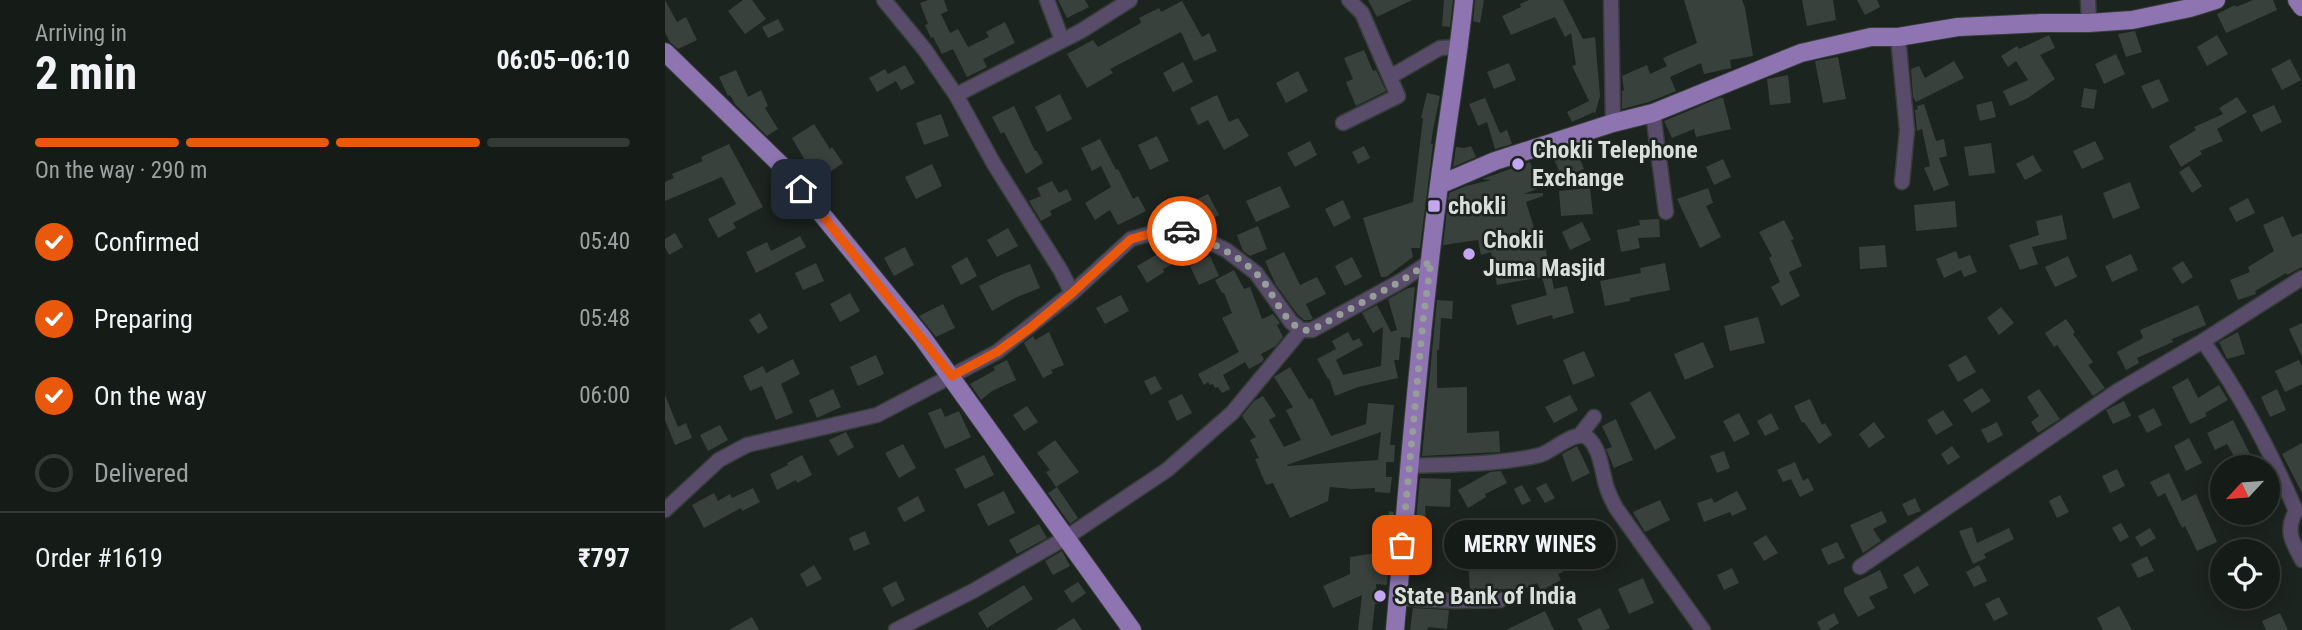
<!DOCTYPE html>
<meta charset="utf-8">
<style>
:root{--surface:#151b17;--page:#222824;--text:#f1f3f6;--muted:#9da1a1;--line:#343936;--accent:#ea580c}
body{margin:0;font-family:"Roboto Condensed",sans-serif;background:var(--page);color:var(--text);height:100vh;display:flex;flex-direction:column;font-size:26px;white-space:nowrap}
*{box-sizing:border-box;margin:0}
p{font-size:23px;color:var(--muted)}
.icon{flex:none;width:38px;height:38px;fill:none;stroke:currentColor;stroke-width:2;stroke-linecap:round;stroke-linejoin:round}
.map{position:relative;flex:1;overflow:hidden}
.drawer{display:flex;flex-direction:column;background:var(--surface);width:665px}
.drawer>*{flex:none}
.needle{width:46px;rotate:244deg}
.controls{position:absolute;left:1545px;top:455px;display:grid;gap:14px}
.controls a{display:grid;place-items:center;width:70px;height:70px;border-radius:50%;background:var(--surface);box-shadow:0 4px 18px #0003,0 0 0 2px var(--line);font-size:35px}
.pin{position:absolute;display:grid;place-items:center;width:60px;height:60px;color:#fff;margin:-30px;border-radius:14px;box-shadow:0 4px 10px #0006}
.courier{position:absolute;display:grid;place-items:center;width:70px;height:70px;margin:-35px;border:5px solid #ea580c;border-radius:50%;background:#fff;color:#222;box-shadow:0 2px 9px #0007}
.bubble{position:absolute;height:49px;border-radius:24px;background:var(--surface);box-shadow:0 4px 18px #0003,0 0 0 2px var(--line);font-size:23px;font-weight:700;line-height:49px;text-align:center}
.headline em{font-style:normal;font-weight:700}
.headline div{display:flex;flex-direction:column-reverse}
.headline{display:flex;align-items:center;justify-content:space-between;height:119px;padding:0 35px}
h1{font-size:46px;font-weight:700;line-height:52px}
.bar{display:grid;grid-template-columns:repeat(4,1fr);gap:10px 7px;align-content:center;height:84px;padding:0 35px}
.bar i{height:9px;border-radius:5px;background:var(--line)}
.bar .current{background:var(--accent)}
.bar p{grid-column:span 4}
.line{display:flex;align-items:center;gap:18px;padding:0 35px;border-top:2px solid var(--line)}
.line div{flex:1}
ol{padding:0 35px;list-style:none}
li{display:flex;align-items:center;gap:21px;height:77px}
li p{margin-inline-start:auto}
li .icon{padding:7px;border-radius:50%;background:var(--accent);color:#fff;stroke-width:4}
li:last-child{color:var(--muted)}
li i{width:38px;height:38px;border:4px solid var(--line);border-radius:50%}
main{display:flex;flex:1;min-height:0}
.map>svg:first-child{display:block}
.building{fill:#39413c;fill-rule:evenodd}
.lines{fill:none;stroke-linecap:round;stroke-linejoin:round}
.minor-casing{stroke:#363e39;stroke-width:17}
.major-casing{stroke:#363e39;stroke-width:20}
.minor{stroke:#584c6a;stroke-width:14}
.major{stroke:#8e74b1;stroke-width:18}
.done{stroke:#979e99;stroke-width:7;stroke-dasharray:0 12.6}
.route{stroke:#ea580c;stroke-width:9}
.poi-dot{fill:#c5a6f0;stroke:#1c241f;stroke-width:2.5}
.labels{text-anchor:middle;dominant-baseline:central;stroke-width:5;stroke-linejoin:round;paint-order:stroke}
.poi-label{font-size:24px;font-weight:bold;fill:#d9dfdb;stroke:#1c241f;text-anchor:start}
</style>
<main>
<section class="drawer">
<div class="headline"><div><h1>2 min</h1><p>Arriving in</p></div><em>06:05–06:10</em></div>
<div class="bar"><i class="current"></i><i class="current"></i><i class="current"></i><i></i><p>On the way · 290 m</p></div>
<ol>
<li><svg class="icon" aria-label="check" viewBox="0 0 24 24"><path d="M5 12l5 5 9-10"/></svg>Confirmed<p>05:40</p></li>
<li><svg class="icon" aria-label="check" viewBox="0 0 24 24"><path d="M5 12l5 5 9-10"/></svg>Preparing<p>05:48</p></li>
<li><svg class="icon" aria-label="check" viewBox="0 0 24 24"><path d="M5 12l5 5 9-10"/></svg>On the way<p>06:00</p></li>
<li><i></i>Delivered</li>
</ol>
<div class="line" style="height:91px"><div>Order #1619</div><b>₹797</b></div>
</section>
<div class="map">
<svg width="1637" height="630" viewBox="0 0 1637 630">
<rect width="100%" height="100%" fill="#1c241f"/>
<path class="building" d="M0,0L12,22L21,17L32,40L13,49L5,42L0,33Z
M78,0H87L101,19L80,34L63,11Z
M263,0H279L283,11L276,14L285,33L293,29L303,47L324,37L321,32L340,22L350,43L318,59L322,67L302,77L288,49L277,54L268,37L266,38L260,25L263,24L255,3Z
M393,0H420L424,7L402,18Z
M703,0H747L712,17Z
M779,0H788L785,27L777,26Z
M810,0H819L815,23L808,21Z
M864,0H898L918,39L930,37L935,96L930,114L929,112L907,122L902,112L924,101L907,66L911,65L906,33L900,37L890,17L846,35L837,16L856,7L855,4Z
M1019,0H1077L1080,8L1088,56L1065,60L1066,68L1039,74L1036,63L1005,77L1011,91L984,102L957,109V91L959,90L957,76L982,65L985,74L1002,66L998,58L1032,43Z
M1137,0H1168L1171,20L1142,26Z
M1192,0H1212L1215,7L1200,15Z
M1588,0H1608L1612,10L1561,33L1552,14L1570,5L1571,7Z
M517,1L537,37L544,33L552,51L529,61L516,32L445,69L448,73L422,88L402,54L428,40L433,47L476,23L474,18L494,8L496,12Z
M113,19L119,30L103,38L97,27Z
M1470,31L1477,52L1461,57L1453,34Z
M1384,35L1390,48L1375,55L1390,79L1363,98L1345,106L1338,91L1363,80L1351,61L1343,67L1336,56L1352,46L1354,49Z
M1552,35L1563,54L1542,66L1532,47Z
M699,50L708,71L711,70L721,91L691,106L681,82L688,79L679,58Z
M1451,54L1460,74L1439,84L1430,64Z
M1173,57L1181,99L1158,103L1150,61Z
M1625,59L1636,80L1617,90L1606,69Z
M1289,61L1299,78L1251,102L1248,97L1246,69L1254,66L1260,78Z
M518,62L528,82L508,92L498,73Z
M844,63L851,80L829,89L822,72Z
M240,65L250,83L236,90L231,81L212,92L204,78L220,69L223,74Z
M71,70L83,97L96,90L103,106L100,108L113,129L102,136L70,104L65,95L63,96L54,77Z
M633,71L643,91L621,103L611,83Z
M1123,75L1126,103L1105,105L1102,79Z
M1494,79L1504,101L1487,109L1476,86Z
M1419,88L1432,90L1429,109L1416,107Z
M762,93L775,96L768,130L766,144H768L755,248H746L748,257L721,277H716L698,218L748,202L758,118H756Z
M395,94L407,119L382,132L370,107Z
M552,95L564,122L573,118L584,136L559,150L543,120L533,125L525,108Z
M1572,97L1582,112L1552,129L1558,141L1535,151L1537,154L1516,167L1504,146L1531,130L1529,127L1558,114L1554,108Z
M820,98L835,133L842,130L847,144L830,149L822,122L813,126L804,104Z
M1054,98H1058L1066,129L1031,137L1029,129L1007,138L999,121Z
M1327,101L1331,117L1315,121L1311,105Z
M1259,104L1271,141L1279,139L1282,156L1274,158L1284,185L1269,191L1259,168L1265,166L1257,129L1252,131L1250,110L1253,109L1252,106Z
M1609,105L1617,122L1596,132L1587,115Z
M349,106L370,151H372L378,163L361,174L339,132L336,134L327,117Z
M276,114L284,136L259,145L251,123Z
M149,124L165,149L167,147L178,163L152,181L127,138Z
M492,136L504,161L485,170L473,145Z
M435,139L451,170L453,169L468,199L473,196L481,211L453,225L445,210L430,220L420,203L446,187L436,166L427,171L416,148Z
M645,141L652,155L630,167L622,153Z
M1430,141L1439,159L1417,169L1408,151Z
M1326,143L1330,173L1304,176L1299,147Z
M64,144L98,207L68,223L71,228L53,238L43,219L71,204L57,177L0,201V182L9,178L7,174L38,161L36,157Z
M699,146L705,158L693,164L687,152Z
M806,146L811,157L788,167L791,147L799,148Z
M911,149L919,169L897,178L889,159Z
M1368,155L1377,171L1360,180L1351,164Z
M1058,159L1066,177L1049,185L1041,167Z
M865,162L874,188L859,194L878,193V196L861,202L872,237L880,236V247L889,289L902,286L909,313L888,319L887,315L852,325L846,305L882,295L877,277L832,285L826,252L816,255L813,240L778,245L784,193L801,186L826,180L817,179Z
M267,164L277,186L251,199L240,177Z
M1524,166L1537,186L1527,193L1514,172Z
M387,181L394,193L402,189L407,200L385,211L387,215L376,221L364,201L376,196L372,188Z
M1465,182L1475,208L1448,219L1438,193Z
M615,186L625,207L591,222L581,201Z
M925,188L928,214L896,216L894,191Z
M1043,188L1048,203L1041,206L1056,237L1035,248L1012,199Z
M543,194L554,215L533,225L522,204Z
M1583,198L1590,213L1571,222L1564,208Z
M678,200L686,218L669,227L660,209Z
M1290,201L1292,227L1251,231L1249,205Z
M1397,215L1402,239L1367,247L1373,264L1355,270L1344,245L1374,235L1371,221Z
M1618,216L1627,237L1637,233V267L1622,275L1621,273L1590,291L1591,294L1573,300L1565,280L1585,272L1583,267L1609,251L1598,225Z
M994,219L995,237L973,238L975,248L956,252L952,230L975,225L974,220Z
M1119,220L1129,239L1126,240L1137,266L1124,272L1135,296L1116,306L1106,287L1115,282L1104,258L1107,256L1094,232Z
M917,222L926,240L905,250L897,232Z
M593,226L602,249L585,256L578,251L572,235Z
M343,228L353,246L332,257L322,240Z
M10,233L18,247L4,255L0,247V239Z
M135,236L141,247L91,273L81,252L102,242L106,251Z
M510,241L523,243L529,254L498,269L499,272L482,283L472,266L496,252L495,249Z
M1220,245L1222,267L1195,269L1194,247Z
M240,247L249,265L229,276L219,258Z
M1291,251L1294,259L1305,255L1312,272L1299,277L1296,270L1279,278L1271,259Z
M619,252L635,285L652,277L661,294L641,304L648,319L645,320H639L633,315L611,285L600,261Z
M1466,254L1473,270L1447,282L1440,266Z
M545,256L554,276L534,285L525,266Z
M1403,256L1412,277L1390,287L1380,267Z
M302,257L312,276L296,285L286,266Z
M687,257L697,277L680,286L670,266Z
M1518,261L1528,277L1517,284L1507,268Z
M151,263L159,281L138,290L130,273Z
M1000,263L1005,290L965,298V301L940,306L935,281L976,273L975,268Z
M365,264L375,288L350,298L327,311L314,286L338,274Z
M569,270L579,289L585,287L597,319L608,314L615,323L612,325L618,337L611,346L596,354L599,359L597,362L584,369L580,362L558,375L565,389L557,393L553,387L550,388L548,384L545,385L543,382L539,385L533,374L574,352L557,318L567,313L559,293H557L550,280Z
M750,287L745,338L736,337L734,360H729L733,378L693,387L670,396L664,378L663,379L652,359L671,349L667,341L683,332L688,341L694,338L698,345L671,360L678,375L716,366L718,327L708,333L697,313L712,305L726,332L732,330L723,299L743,288Z
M185,293L195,311L175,322L165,304Z
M456,295L464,311L440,324L431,308Z
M772,300L788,301L787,319L776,318L774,350H772V388L802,387V433L834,431L835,452L757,456Z
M278,304L290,328L271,337L254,316Z
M1533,305L1541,325L1507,339L1508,342L1472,358L1474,363L1461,370L1452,352L1478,338L1475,330Z
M1336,307L1349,323L1334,335L1322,318Z
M95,313L103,328L93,334L84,320Z
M1093,317L1100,343L1065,351L1059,326Z
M1401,319L1410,332L1408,334L1428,362L1423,365L1440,388L1428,396L1392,345L1389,347L1380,333Z
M1637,323V357L1624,329Z
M384,332L399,365L386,370L388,373L378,378L359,343L368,336L370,340Z
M1573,332L1580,354L1562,359L1554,342Z
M1038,342L1049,367L1020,380L1009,354Z
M919,351L930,376L908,385L898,360Z
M211,355L219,374L193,386L185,367Z
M1301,355L1311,372L1293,382L1283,365Z
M128,359L135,374L116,384L128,413L111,420L97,386L85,391L78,376L98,366L101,373Z
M342,360L351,380L327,391L316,400L305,384L330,370L328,367Z
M1634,360L1637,367V384L1620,392L1610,371Z
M625,367L644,399L647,398L666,436L701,424L703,403L729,405L725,445H730L729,462H721V477H727L725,493L710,492V488L687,489L665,487L663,501L625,518L608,483L601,485L590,459L594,458L585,440L591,437L577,416L589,401L598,396L611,416L604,420L619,447L636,440L621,410L628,407L609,377ZM716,432L713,460L622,466V465Z
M490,376L497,389L486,395L479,381Z
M1523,378L1533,398L1554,385L1563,400L1540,413L1542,416L1525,424L1507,387Z
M1317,388L1326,401L1307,413L1298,400Z
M168,389L176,407L152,418L144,400Z
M1374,389L1395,419L1373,433L1366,422L1374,416L1362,397Z
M1612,389L1621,410L1605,417L1596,397Z
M985,391L1011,438L990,450L965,403Z
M517,394L527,413L512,421L503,401Z
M0,395L13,427L21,423L27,438L10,445L0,420Z
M905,395L913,410L889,423L880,407Z
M1145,399L1157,425L1160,423L1167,435L1154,444L1139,422L1137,423L1129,406Z
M1459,401L1466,416L1448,424L1441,410Z
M362,406L373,422L359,431L348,415Z
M276,408L280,417L294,411L306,437L280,449L263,413Z
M1489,408L1497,425L1482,433L1473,416Z
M1278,410L1288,425L1271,435L1262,420Z
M1074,413L1085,434L1069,442L1058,421Z
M1106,413L1114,429L1100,436L1092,421Z
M951,419L968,460L949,468L941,449L947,447L937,426Z
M1568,420L1586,456L1573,463L1562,444L1550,450L1542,433Z
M1209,422L1220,437L1204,448L1194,434Z
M1332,422L1338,435L1323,443L1316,430Z
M55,425L63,440L43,451L35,435Z
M181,432L189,447L173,456L164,440Z
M1524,438L1537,463L1521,471L1509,446Z
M390,440L414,472L391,487L381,472L385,470L372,453Z
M1637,443V493L1617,454Z
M238,444L251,468L234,478L220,453Z
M912,446L925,473L907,482L897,454Z
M1287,446L1295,457L1283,465L1276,454Z
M1059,451L1065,468L1052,473L1045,456Z
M137,455L147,475L132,483L131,480L112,490L105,474L123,465L122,463Z
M319,455L329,475L300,489L290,469Z
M1130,462L1138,481L1143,478L1149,490L1135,497L1126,479L1118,482L1112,470Z
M1452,469L1460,486L1445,493L1437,476Z
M836,471L842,483L820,494L821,497L803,508L793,490L825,472Z
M1504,473L1517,501L1531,494L1552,542L1532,551L1520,526L1517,528L1500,493L1493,497L1485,482Z
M755,478L786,479L785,507L760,506L761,520H751Z
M881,483L890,498L880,503L871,488Z
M857,485L866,501L857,505L849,489Z
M392,487L413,518L405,524L383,493Z
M88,488L95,502L77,511L76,508L39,528L27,505L49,493L53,501L65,494L67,498Z
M339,491L350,513L323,526L312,504Z
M1072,491L1082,509L1067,516L1065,512L1039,522L1032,503L1047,498L1049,503Z
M1395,495L1404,512L1392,518L1384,501Z
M253,496L260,511L239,522L232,508Z
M1250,498L1256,511L1243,516L1237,504Z
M995,500L1005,520L980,532L968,512Z
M724,511L729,512L722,585L711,584L713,604H710L707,630H693L697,595L668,608L658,586L685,574V557L718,552Z
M1217,511L1222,522L1208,529L1216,541L1198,553L1185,525Z
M1568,513H1601L1576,527Z
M1456,523L1464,537L1455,542L1447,528Z
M374,524L382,538L352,554L344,540Z
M1307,527L1312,543L1344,528L1349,539L1319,554L1321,558L1308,564L1294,531Z
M1485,528L1491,538L1476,547L1470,537Z
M200,531L205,544L189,551L184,538Z
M849,535L863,565L914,538L924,559L893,574L896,580L876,591L872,583L845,595L842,589L805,591L803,560L835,558L829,545Z
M1101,535L1113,553L1099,561L1088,543Z
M1172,542L1180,558L1163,565L1156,549Z
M397,551L405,566L388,575L380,561Z
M1482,556L1489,571L1473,578L1466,564Z
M149,565L157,579L142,587L135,574Z
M1314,565L1322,581L1309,587L1301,572Z
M1253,566L1264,585L1249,594L1238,575Z
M1067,568L1074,583L1059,590L1052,575Z
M1215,570L1223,588L1204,597L1210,608L1193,617L1179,592V588Z
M978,578L989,603L964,614L953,589Z
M231,581L240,600L227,607L217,588Z
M413,582L421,593L407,603L399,591Z
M359,585L368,599L322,628L313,613Z
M1334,597L1343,614L1329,621L1320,604Z
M1454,606L1467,630H1438L1432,618Z
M748,608L784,610L782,629L763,627L762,630H745Z
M935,608L945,628L940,630H918L912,619Z
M880,611L889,630H841Z
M1169,613L1174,623L1163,630H1156L1152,622Z
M1615,613L1623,630H1601L1597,621Z
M87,617L94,630H64Z
M409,618L417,630H390Z"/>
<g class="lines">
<g class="minor-casing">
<path id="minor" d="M219,0L260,50L291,95
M382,0L397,40
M946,0L948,123
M1423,0L1424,23
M1233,37L1242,130L1237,182
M725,77L775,48L795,47
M988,113L1001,212
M678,123L733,96L697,13L684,0
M1637,278L1538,341C1575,394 1606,452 1631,511C1620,530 1627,542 1637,560
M407,293L466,239L492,232L521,231L561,250L591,273L626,322L636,330H647L736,281L766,261
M915,435L929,417
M745,466C788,464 833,465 875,455C887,452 911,428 923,438C936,449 937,474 942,488C944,495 948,502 951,508L1038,630
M0,510L54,460L82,445L212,415L332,352L407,293L396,271L329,164L291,95L416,31L465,0
M1195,567L1454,390L1538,341
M733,598L790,601L835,600
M231,630L308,591L402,537L502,470L567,413L636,330"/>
</g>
<g class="major-casing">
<path id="major" d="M1632,0L1637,7
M0,52L119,168L257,337L467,630
M774,185L830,161L948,123L988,113L1136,53L1206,37H1233L1293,27L1377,23H1424L1467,20L1525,8L1551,0
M730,630C743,482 755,333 774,185C782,123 793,62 799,0"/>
</g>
<use href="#minor" class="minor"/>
<use href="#major" class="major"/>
</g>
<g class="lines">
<path class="done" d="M517,231H521C548,244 579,257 599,282C610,297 624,334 647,330L736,281L766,261L758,321L737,545"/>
<path class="route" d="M136,189L287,376L332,352L365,328L407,293L466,239L492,232L517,231"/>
</g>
<g class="poi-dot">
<circle cx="853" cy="164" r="7"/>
<rect x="762" y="199" width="14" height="14" rx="3.5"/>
<circle cx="804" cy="254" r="7"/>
<circle cx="715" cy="596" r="7"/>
</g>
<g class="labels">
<g class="poi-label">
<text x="867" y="150">Chokli Telephone<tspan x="867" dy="28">Exchange</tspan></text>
<text x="783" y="206">chokli</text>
<text x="818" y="240">Chokli<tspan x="818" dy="28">Juma Masjid</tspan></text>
<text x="729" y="596">State Bank of India</text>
</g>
</g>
</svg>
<div class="controls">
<a><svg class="needle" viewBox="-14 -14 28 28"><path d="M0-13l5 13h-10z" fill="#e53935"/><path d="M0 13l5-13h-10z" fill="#9da1a1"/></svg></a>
<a><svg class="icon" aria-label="locate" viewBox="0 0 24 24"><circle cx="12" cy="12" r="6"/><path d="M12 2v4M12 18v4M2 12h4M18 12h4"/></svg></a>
</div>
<div class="pin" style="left:737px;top:545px;background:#ea580c"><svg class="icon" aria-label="bag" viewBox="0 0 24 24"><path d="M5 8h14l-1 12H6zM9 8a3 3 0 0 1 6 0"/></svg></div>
<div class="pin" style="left:136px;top:189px;background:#1f2937"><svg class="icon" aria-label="home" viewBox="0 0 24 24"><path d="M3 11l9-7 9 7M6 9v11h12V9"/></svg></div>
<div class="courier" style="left:517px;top:231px"><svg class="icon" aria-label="car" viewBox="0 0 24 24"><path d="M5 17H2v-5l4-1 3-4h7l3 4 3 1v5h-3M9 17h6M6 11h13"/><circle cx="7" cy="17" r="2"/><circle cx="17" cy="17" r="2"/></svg></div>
<div class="bubble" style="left:779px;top:520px;width:172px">MERRY WINES</div>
</div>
</main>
